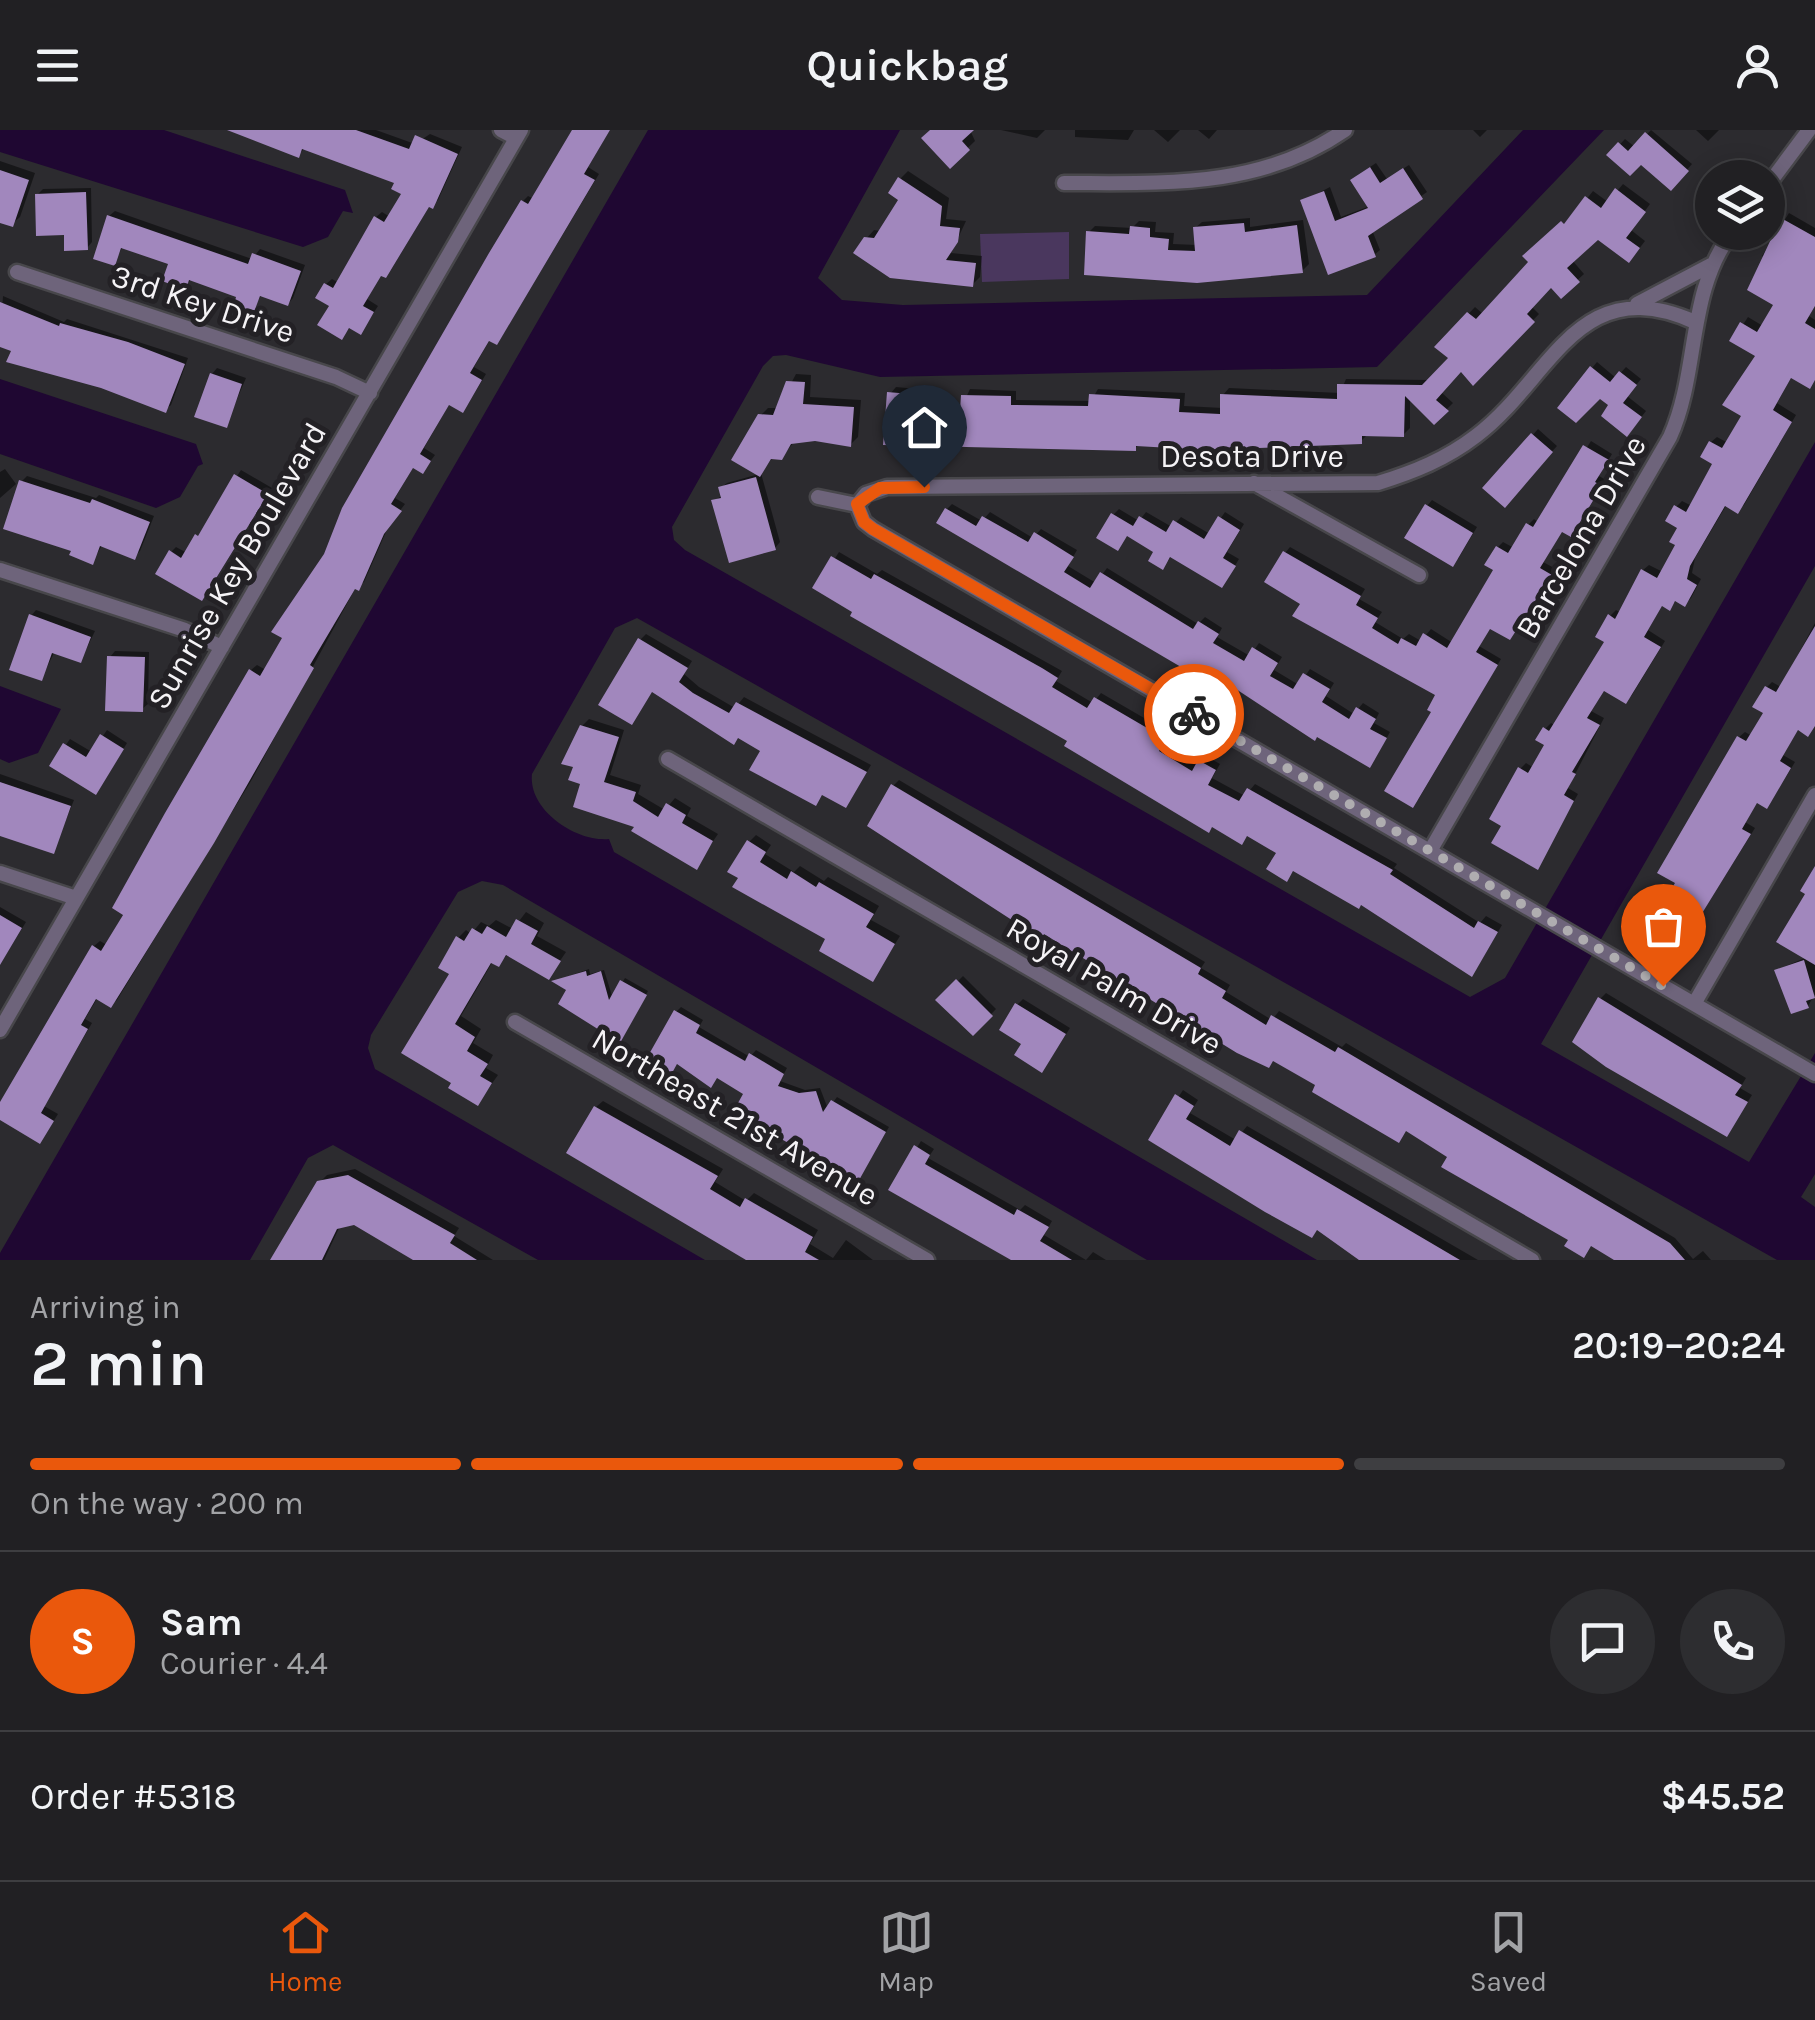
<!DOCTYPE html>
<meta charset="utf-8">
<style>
:root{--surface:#212023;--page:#2d2d30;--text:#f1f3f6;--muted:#a2a3a6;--line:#3e3e41;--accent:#ea580c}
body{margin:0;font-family:Karla,sans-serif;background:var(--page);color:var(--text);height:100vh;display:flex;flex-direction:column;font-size:38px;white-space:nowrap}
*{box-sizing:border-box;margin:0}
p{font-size:32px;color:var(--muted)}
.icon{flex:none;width:55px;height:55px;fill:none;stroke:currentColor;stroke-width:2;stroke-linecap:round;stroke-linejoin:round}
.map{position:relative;height:1130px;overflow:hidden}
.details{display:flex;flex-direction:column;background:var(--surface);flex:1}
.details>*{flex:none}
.fabs{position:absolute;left:1695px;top:30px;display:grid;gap:20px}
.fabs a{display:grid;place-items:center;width:90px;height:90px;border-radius:50%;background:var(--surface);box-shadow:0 5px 25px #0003,0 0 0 2px var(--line);font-size:50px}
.pin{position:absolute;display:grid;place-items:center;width:85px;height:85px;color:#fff;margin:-102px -42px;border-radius:50% 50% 50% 0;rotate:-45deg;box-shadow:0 0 10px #0007}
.pin .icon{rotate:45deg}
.courier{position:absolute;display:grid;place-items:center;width:100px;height:100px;margin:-50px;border:8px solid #ea580c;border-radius:50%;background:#fff;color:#222;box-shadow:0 2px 12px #0007}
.head em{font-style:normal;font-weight:600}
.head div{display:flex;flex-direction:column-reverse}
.head{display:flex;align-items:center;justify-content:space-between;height:170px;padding:0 30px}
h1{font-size:65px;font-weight:600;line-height:75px}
.bar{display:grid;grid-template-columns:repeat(4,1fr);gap:15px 10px;align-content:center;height:120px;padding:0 30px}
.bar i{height:12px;border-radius:8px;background:var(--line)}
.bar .selected{background:var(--accent)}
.bar p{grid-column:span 4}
.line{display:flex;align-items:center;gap:25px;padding:0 30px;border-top:2px solid var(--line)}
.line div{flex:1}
.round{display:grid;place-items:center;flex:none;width:105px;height:105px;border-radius:52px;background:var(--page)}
header{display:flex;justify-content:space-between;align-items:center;height:130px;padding:0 30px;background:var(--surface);font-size:45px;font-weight:600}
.menu{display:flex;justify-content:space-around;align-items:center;height:140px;border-top:2px solid var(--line);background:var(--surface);font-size:28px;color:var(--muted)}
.menu a{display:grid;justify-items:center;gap:5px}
.menu .selected{color:var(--accent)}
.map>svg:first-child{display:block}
.green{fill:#4a375e}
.water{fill:#1f0732}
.shadow{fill:#0007}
.building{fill:#a187bd}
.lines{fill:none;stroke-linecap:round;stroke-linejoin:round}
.street-casing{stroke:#48474b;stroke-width:19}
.street{stroke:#6e647b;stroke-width:14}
.done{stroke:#afadb0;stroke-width:10;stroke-dasharray:0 18}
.route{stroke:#ea580c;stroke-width:12}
.labels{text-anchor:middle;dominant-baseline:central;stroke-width:10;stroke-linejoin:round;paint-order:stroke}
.street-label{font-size:32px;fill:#f5f3f6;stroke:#232125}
</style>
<header><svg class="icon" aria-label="menu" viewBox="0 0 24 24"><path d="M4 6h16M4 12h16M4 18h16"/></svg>Quickbag<svg class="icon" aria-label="person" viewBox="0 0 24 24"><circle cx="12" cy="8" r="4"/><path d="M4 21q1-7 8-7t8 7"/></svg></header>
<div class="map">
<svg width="1815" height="1130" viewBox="0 0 1815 1130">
<rect width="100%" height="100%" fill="#2c2b2f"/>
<path class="green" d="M1069,102V149L982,152L980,104Z"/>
<path class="water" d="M0,0H164L345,60L353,83L343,81L328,107L303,117L0,22Z
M648,0H900L818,148L842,170L903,175L1367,165L1523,0H1604L1377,237L880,247L786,225L773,226L763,236L672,397L674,410L685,420L1470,867L1505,848L1815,312V436L1541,914L1749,1032L1815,923V1044L1801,1067L1815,1077V1130H1777L637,488L615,498L532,644C528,680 576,712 609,709L614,722L1317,1130H1147L503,755L482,751L458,762L371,905L368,918L375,939L705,1130H538L333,1015L308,1028L250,1130H0V1123Z
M0,249L196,314L203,334L198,336L180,367L156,378L0,324Z
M0,556L61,579L38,623L9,633L0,629Z"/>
<path class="shadow" d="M229,0H376L415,14L430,4L462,17L438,70L430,75L391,140L382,143L367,169L378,176L361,202L351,196L342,207L326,154L332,149L339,153L376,87L382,82L390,87L404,63L397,51L305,18L298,25Z
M575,0H610L588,37L599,44L502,206L497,212L491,208L474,237L486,244L468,274L463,280L450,273L424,318L435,325L423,341L414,336L395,368L405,374L389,395L364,452L356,457L251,651L117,870L111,875L98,867L85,889L92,893L44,976L58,984L45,1005L0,987V976L94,816L100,811L107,815L251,540L257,535L266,540L523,71L528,66L534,69Z
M932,0H970L975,11L950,35Z
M1001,0H1045L1037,8Z
M1075,0H1134L1128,10L1075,7Z
M1154,0H1180L1168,12Z
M1198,0H1217L1209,9Z
M1473,0H1487L1480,7Z
M1651,0L1692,34L1671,58L1641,32L1610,25L1625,9L1635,17Z
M1696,0H1719L1708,11Z
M0,31L35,43L20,87L12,94L0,90Z
M1376,33L1387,49L1409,35L1427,62L1372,100L1380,120L1374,125L1303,71L1330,57L1341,87L1370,76L1358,45Z
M908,41L949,68L946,89L966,91L951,123L982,126L980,147L972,155L866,109L874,100L881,101L902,70L900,49Z
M1623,54L1650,74L1631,100L1645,111L1635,124L1597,106L1572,130L1584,144L1561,165L1552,155L1532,177L1539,184L1473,252L1461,239L1441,262L1453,273L1434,292L1410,267V298L1403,305L1368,304L1361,311L1140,314L1135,318L885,313L890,264L896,257L917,259L916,270L963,274L970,259L1016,261V270L1091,271L1098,259L1185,263L1184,276L1223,278V265L1229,258L1340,263L1346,249L1430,250L1451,228L1438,216L1475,177L1483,184L1531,132L1526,126L1571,89L1593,61L1608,72Z
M91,58L92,112L87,118L37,65L43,59Z
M115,81L252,129L260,119L305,135L293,168L288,174L262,164L253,179L239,166L192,148L185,157L172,132L123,116L114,133L109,86Z
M1789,83L1815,98V176L1809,186L1815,190V250L1809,256L1792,246L1777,273L1796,285L1744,375L1738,380L1727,374L1695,428L1692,443L1701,449L1691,468L1685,474L1677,469L1670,478L1663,474L1648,500L1665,511L1632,565L1626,571L1605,559L1591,581L1604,588L1568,658L1578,664L1537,737L1520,639L1526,633L1534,638L1547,614L1545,599L1551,593L1556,596L1608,512L1610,486L1616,480L1621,483L1643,440L1649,435L1663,442L1679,414L1676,377L1682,371L1692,376L1715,333L1711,312L1717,307L1728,313L1744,285L1759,225L1733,210L1748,187L1763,196L1777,174L1767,129L1762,126Z
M1250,88V97L1303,90L1309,134L1302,141L1197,151L1089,102L1095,96L1132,98L1139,91L1156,92L1155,102L1174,103L1173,114L1197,115L1195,98L1202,92Z
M3,166L64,192L67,189L188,228L171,275L165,280L102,256L10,231L14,220L0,214Z
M1597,232L1616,248L1626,237L1641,249L1627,266L1646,281L1632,299L1611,274L1592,238Z
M217,238L246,248L226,295L212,244Z
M796,244L811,245L810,267L861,270L858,307L850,315L815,309L794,312L781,328L773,327L761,343L780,412L775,418L714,371L723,365L721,358L727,353L759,344L760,286L768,278H778Z
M1538,299L1557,316L1504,374L1486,358Z
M1591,311L1612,324L1599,346L1606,350L1576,399L1571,404L1563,399L1543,432L1556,439L1515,502L1491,496L1479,516L1501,529L1418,670L1439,564L1303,473L1285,423L1290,417L1365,459L1359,469L1382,482L1375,492L1403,509L1409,504L1421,511L1431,499L1453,513L1496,439L1498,417L1503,412L1514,418L1528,395L1534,389L1539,393Z
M5,339L16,354L0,368V342Z
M241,340L272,358L207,463L171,422L176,417L187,423Z
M27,346L96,368L99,365L154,386L140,421L134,427L103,414L92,432L74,420L22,351Z
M1432,370L1477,397L1458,429L1427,376Z
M952,374L982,391L990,382L1033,408L1041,399L1077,420L1068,436L1096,453L1107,438L1198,494L1205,487L1222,498L1217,507L1250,526L1259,513L1282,527L1274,540L1299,555L1310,539L1334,553L1326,566L1354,584L1363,573L1379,583L1374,593L1390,602L1375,629L1205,536L947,379Z
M1119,379L1139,391L1146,382L1172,397L1181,387L1210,404L1225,382L1244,394L1227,422L1239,429L1227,449L1172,425L1168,431L1113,385Z
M839,422L877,444L882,440L1062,541L1056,551L1093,573L1101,563L1170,603L1163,615L1198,635L1206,626L1220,634L1212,648L1245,666L1255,654L1397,734L1394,738L1480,793L1486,786L1502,795L1477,838L1295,739L1287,749L1280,722L1249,704L1241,712L816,458Z
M36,480L95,501L81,530L55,521L41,549L31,486Z
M1815,493V595L1799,598L1783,625L1795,632L1772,670L1758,671L1745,692L1755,698L1685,810L1642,792L1655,775L1662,779L1679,752L1661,742L1739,607L1745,602L1752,606L1766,582L1767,557L1772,552L1781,557Z
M646,504L692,531L684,544L699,557L735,578L744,567L871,635L851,669L845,675L824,663L816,673L764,620L653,560L632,592L640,510Z
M115,521L149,522L148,574L142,579L110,527Z
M589,589L624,600L610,645L641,655L638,664L665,680L675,668L691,678L687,686L718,704L696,736L584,653L582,596Z
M107,600L127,613L101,656L52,635L70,609L92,622Z
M0,644L74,670L53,722L0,702Z
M899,650L1205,832L1201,838L1230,855L1226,862L1272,890L1279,881L1342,917L1346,913L1675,1108L1693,1129L1703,1121L1711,1130H1619L1592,1114L1584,1124L1571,1109L1407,999L1319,954L893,656Z
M756,705L771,715L765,724L794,742L800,736L824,751L828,747L879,776L871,790L900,806L873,849L829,808L741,748L749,712Z
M1815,740V864L1808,876L1777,840L1807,827L1808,763Z
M0,777L26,792L0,834Z
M526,782L544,793L537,806L566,822L549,847L508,824L499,834L493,831L461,886L481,899L473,913L493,925L486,938L498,945L478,973L451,957L452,843L458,808L466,800L471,804L481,792L489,796L496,790L513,799Z
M589,839L590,844L604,840L613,869L625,848L648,861L623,907L555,851Z
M963,846L996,879L973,903L939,870Z
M1606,863L1746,948L1740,958L1752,965L1732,997L1600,869Z
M1023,869L1070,898L1047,934L1025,913L1017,875Z
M681,877L703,890L699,897L750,927L756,920L787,938L780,951L805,960L820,958L828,979L837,967L889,997L862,1044L718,946L679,932L672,940L676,882Z
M1183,960L1198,970L1190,983L1236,1010L1247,996L1478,1130H1367L1319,1098L1151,1009Z
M603,971L723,1039L715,1052L746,1071L754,1063L818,1100L810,1114L833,1128L846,1110L873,1130H751L596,977Z
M921,1011L934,1019L928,1028L1020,1080L1025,1075L1052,1091L1044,1105L1086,1130H1014L891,1060Z
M355,1039L459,1098L454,1106L493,1130H413L355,1092L340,1096L324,1130H274L319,1053L327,1045Z
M1093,1122L1106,1130H1086Z"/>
<path class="building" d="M227,0H356L409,19L415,5L458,24L433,79L429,77L386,148L381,146L363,176L374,182L361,205L349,198L342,210L317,195L329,176L315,168L324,153L333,158L374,86L384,92L401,64L391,59L394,53L302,19L299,28Z
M572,0H610L584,44L595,50L497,215L489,211L470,243L482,250L463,283L449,275L420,324L431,331L423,344L413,338L391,374L402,381L384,404L359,461L355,459L310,535L314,538L214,713L111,878L96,869L81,895L88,899L41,983L54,991L40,1014L0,990V972L92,815L101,821L123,785L112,778L165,683L249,539L260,546L282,508L271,502L324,424L342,378L489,123L521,70L528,74Z
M930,0H974L962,11L970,20L950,39L921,8Z
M1645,2L1689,41L1671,61L1641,35L1630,46L1606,25L1618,12L1628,21Z
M1370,37L1380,53L1403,38L1423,69L1368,106L1376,127L1328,145L1300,70L1324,61L1335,91L1368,78L1350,50Z
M0,40L29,50L13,97L0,93Z
M898,47L942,76L940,96L960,98L958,112L946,130L976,133L973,157L890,148L853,123L864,107L874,108L898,70L888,63Z
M1615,58L1646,82L1626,108L1640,118L1629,133L1598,110L1567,138L1580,152L1561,169L1551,158L1527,184L1535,192L1473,256L1461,242L1436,270L1449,281L1434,295L1405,266L1404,307L1362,306V314L1206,320L1136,316V321L883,315L887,262L911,264V276L960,280L961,265L1011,266V275L1088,276L1089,264L1180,269L1179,282L1220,284V264L1337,269V254L1422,255L1448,228L1434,217L1467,182L1476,189L1528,132L1522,126L1561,91L1564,94L1585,66L1601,78Z
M86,62L88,120L64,121V105L36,106L35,64Z
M107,85L248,134L252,123L301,141L288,176L260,166L254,182L234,175L236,167L189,150L186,160L162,151L168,134L121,118L115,136L93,129Z
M1781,88L1815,107V176L1805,193L1815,199V250L1810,259L1791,248L1773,280L1792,292L1738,384L1725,376L1690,436L1687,449L1697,455L1685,477L1675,471L1670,481L1662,476L1644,507L1661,517L1626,574L1604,561L1587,588L1600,595L1572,642L1576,644L1564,665L1574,671L1538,740L1491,713L1501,696L1489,689L1518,637L1528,643L1544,615L1535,610L1543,597L1549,601L1604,512L1595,507L1608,484L1615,489L1641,439L1657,448L1675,415L1669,412L1677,398L1665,391L1674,375L1686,382L1712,334L1700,327L1709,311L1722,318L1741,286L1722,275L1755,226L1729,211L1740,192L1757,202L1773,175L1747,160Z
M1244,93L1245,102L1297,95L1303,143L1197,153L1084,145L1086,101L1129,104L1130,96L1150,98V107L1169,109L1168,120L1195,121L1193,97Z
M0,172L59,196L60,193L128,212L185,234L166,283L101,258L6,232L11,221L0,217Z
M1590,236L1610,252L1619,241L1637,255L1623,273L1642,287L1627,307L1601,286L1608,275L1600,269L1576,293L1557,278Z
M210,243L242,254L227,298L194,287Z
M786,251L805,252L803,274L854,277L851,317L815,311L791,314L782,330L771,329L760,347L731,330L758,284L773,285Z
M1531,303L1553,322L1505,378L1482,358Z
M1583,315L1609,330L1595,352L1602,356L1571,407L1562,402L1540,438L1552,445L1510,510L1490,499L1476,522L1498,535L1413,678L1384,661L1431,582L1427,580L1435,565L1292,486L1300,474L1264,452L1283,421L1361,466L1356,475L1378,488L1372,498L1398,514L1401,508L1416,516L1423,503L1447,518L1493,440L1484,435L1496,416L1508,423L1526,393L1533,397Z
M234,344L268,364L202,471L155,444L169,420L181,428L195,404L198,406Z
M756,347L776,420L729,433L711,370L721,368L718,357Z
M19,350L90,373L92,369L150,392L135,430L100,416L93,435L69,425L71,421L3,399Z
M1425,374L1473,403L1453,437L1404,408Z
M945,378L976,396L982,386L1028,412L1034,402L1074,427L1064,442L1090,458L1100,442L1193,499L1198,491L1219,504L1213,513L1244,531L1252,517L1278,533L1270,546L1293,559L1303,543L1330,559L1322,572L1349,589L1356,577L1376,589L1370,599L1387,608L1370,638L1317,607L1315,611L1204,538L1198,547L936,393Z
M1111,383L1133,396L1139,386L1166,402L1173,390L1204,409L1218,386L1240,400L1223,428L1236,436L1222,458L1170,427L1163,440L1148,431L1153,422L1127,406L1118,421L1096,408Z
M831,426L871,449L874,444L1042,538L1058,548L1052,557L1087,578L1094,567L1166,609L1159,621L1192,641L1198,630L1216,640L1208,655L1239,671L1247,658L1393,740L1390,744L1474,798L1478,791L1498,802L1472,847L1361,775L1359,779L1293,741L1287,752L1266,739L1276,723L1247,706L1242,715L1212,697L1209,703L1064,616L1067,611L850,486L852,482L812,458Z
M29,484L91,507L81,533L52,523L42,551L9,540Z
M1815,496V596L1808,607L1798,600L1780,631L1791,638L1767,679L1757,673L1742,699L1751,704L1680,819L1639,793L1648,779L1656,784L1675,753L1657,743L1737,606L1746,611L1763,583L1752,577L1765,556L1776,562Z
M638,508L688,538L679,552L693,563L729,583L736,572L867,642L846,678L822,665L816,676L749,640L760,621L738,608L734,615L652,562L632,595L598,575Z
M107,526L145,527L143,582L105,581Z
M580,595L619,607L604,652L636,662L633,671L658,687L666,673L686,685L682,693L713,711L697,740L631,701L634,697L573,677L580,654L568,650L573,637L561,634Z
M100,604L124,619L96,665L49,636L63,613L86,627Z
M0,652L71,676L54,724L0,706Z
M891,654L1201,838L1198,844L1226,861L1222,868L1266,895L1271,885L1335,922L1338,917L1670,1113L1685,1130H1614L1591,1116L1584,1128L1564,1116L1568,1110L1441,1037L1447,1027L1406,1001L1399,1013L1312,962L1315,955L1273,931L1269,938L1237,923L1044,804L1041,809L867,696Z
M747,710L766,722L760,732L787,749L791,741L816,757L819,752L874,784L866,797L895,814L873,852L819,821L825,809L732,757L738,748L727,742Z
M1815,736V835L1776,812L1805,764L1800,761Z
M0,785L22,798L0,835Z
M516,789L538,801L531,814L561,831L549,850L506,825L499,837L491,833L455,894L475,907L467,921L488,934L480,946L492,953L478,976L448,958L451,953L401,923L449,844L438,838L456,806L464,811L472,798L482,804L487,796L506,807Z
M1804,830L1815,868L1806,871L1809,878L1791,884L1774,840Z
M586,841L587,846L601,841L609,870L620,850L647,865L620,913L558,874L566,860L551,851Z
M956,849L993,886L973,906L935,870Z
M1598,867L1742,955L1735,965L1748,972L1727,1007L1606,937L1572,912Z
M1015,873L1066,904L1042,943L1014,925L1021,914L999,900Z
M674,880L700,895L696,903L745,931L749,923L784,944L778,956L799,963L816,961L823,982L831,970L886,1002L858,1052L733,982L743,964L717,948L711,958L677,934L672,943L653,932L648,926Z
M1175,964L1194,976L1186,989L1230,1016L1239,1000L1460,1130H1359L1317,1100L1312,1108L1265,1082L1148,1010Z
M594,976L718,1046L710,1059L740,1077L745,1068L813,1107L805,1122L819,1130H746L566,1023Z
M914,1015L930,1025L925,1034L1014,1085L1017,1079L1049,1097L1040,1111L1072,1130H1011L888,1060Z
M348,1045L455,1105L450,1113L477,1130H413L354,1095L337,1099L322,1130H270L317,1051Z"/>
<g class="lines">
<g class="street-casing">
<path id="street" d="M501,0L516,8
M1064,53C1163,53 1260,59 1345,0
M1768,55L1809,0
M17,142L336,247L370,263
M1637,174L1711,135
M1254,353L1419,445
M818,367L857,375
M857,375L864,392L873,399L1815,944
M857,375L866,364L887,357L1378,353C1414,342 1446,329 1476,306C1551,250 1577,139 1695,192
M0,440L185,500L222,517
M668,629L1532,1130
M1430,721L1670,307C1700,240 1686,164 1732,102
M0,743L76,768
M1694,874L1815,665
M515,892L927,1130
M0,900L521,0"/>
</g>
<use href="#street" class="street"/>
</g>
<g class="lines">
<path class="done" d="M1194,584L1663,856"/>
<path class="route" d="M924,357L880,358L857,374L864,392L873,399L1194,584"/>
</g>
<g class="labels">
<g class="street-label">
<text transform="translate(203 174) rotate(18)">3rd Key Drive</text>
<text x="1252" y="326">Desota Drive</text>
<text transform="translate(1581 407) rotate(-60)">Barcelona Drive</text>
<text transform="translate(237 436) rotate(-60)">Sunrise Key Boulevard</text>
<text transform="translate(1114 856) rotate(30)">Royal Palm Drive</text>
<text transform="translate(735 987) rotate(30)">Northeast 21st Avenue</text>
</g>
</g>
</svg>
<div class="fabs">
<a><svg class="icon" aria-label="layers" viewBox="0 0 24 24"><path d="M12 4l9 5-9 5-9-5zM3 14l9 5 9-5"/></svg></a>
</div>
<div class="pin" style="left:1663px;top:856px;background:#ea580c"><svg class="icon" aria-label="bag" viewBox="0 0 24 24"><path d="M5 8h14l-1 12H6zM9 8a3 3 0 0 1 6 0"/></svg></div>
<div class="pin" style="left:924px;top:357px;background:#1f2937"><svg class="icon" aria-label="home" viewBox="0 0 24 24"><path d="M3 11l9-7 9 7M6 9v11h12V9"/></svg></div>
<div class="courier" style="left:1194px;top:584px"><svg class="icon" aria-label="bike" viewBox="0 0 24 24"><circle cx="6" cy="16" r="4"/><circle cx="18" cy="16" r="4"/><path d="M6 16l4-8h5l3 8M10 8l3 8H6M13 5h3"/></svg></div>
</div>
<section class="details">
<div class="head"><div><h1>2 min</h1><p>Arriving in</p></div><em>20:19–20:24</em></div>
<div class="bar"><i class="selected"></i><i class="selected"></i><i class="selected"></i><i></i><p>On the way · 200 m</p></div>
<div class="line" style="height:180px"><b class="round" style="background:var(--accent);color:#fff">S</b><div><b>Sam</b><p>Courier · 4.4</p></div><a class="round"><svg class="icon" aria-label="chat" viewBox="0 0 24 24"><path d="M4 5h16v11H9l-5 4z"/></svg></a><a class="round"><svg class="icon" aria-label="phone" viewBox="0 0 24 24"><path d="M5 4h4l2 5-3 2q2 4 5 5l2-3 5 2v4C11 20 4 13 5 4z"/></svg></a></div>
<div class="line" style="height:130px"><div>Order #5318</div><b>$45.52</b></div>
</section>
<nav class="menu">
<a class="selected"><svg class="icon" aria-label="home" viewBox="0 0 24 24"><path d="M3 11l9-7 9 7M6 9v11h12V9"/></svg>Home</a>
<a><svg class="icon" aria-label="map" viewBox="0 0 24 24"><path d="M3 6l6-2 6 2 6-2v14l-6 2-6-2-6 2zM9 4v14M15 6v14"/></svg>Map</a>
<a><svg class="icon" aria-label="saved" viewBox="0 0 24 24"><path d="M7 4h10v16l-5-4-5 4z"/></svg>Saved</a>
</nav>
